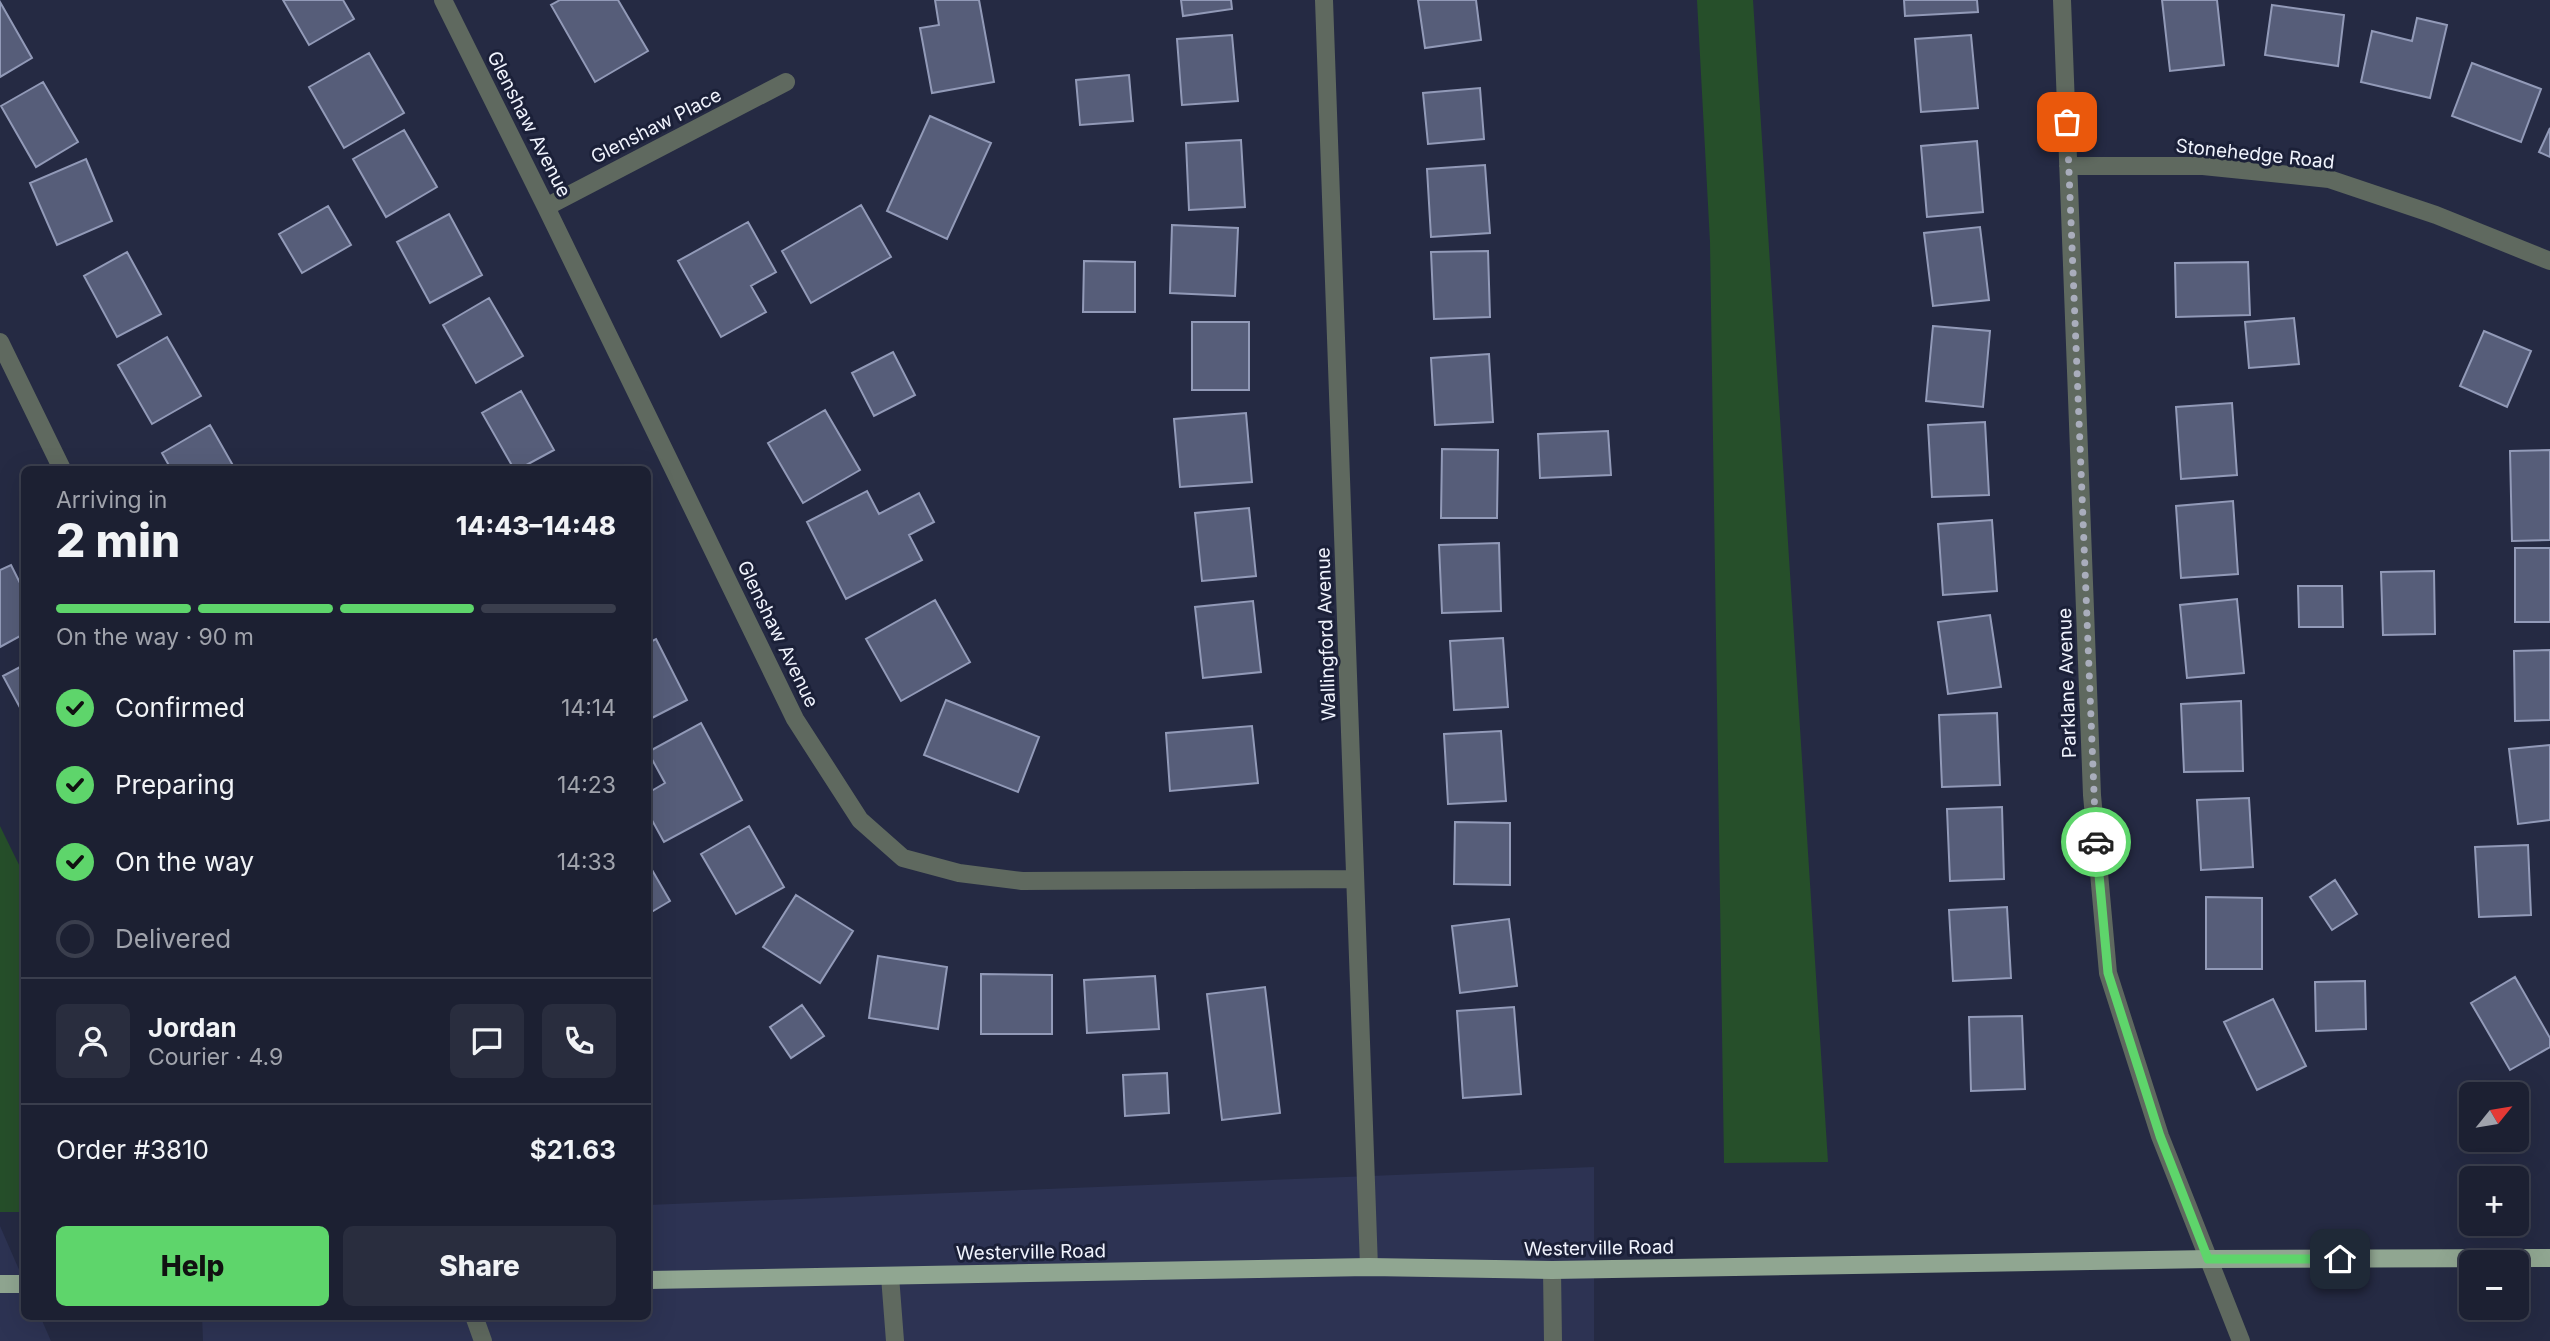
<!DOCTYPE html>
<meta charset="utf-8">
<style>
:root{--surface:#1c2032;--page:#292d3e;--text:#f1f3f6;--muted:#a0a3ac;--line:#3a3e4d;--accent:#5ed56b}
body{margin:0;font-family:Inter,sans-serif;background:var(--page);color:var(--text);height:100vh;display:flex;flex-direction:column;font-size:26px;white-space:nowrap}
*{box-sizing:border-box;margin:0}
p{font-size:23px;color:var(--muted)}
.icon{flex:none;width:38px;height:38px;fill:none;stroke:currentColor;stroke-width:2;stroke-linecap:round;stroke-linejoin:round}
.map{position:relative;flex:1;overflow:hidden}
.drawer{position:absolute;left:21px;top:466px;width:630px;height:854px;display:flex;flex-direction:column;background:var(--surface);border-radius:10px;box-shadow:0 7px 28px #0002,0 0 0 2px var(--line)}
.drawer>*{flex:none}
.needle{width:46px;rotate:60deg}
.controls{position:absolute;left:2459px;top:1082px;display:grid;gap:14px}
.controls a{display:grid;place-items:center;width:70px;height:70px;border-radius:10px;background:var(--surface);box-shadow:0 7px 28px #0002,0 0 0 2px var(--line);font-size:35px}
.pin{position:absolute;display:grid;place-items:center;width:60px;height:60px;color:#fff;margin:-30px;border-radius:14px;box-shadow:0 4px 10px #0006}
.courier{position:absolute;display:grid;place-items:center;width:70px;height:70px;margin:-35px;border:5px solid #5ed56b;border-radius:50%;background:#fff;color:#222;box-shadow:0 2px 9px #0007}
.headline em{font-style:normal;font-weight:800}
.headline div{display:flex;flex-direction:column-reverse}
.headline{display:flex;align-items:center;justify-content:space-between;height:119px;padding:0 35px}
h1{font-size:46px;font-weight:800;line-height:52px}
.bar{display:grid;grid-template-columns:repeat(4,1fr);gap:10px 7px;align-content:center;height:84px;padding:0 35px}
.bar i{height:9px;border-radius:5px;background:var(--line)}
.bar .current{background:var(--accent)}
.bar p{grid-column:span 4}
.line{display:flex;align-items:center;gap:18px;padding:0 35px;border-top:2px solid var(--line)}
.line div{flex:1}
.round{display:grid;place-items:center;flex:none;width:74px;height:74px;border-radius:10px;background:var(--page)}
ol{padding:0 35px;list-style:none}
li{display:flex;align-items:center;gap:21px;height:77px}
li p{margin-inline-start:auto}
li .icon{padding:7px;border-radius:50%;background:var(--accent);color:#111;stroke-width:4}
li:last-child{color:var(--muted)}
li i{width:38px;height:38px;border:4px solid var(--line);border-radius:50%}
.button{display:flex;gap:14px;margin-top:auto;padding:14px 35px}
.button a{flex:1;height:80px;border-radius:10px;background:var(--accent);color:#111;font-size:28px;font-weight:800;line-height:80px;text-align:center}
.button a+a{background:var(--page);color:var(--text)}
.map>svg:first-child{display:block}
.built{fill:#2d3353}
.green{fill:#264f2a}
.building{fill:#565d79;stroke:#929ab8;stroke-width:2}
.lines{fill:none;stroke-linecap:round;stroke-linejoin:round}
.service{stroke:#5f695f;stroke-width:18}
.minor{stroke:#5f695f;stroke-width:18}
.primary{stroke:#90a691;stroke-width:18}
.done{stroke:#a9adbc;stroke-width:7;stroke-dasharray:0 12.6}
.route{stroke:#5ed56b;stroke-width:9}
.labels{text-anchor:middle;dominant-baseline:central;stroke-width:6;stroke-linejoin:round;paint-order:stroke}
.street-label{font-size:19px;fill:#f0f3fd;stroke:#1b2038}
</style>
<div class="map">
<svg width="2550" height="1341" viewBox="0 0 2550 1341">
<rect width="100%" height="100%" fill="#252a43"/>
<path class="built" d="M1594,1167V1341H203L202,1316H648V1205Z
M0,1226L24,1281V1316H40L51,1341H0Z"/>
<path class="green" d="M1697,0H1753L1828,1162L1724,1163L1710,242Z
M0,826L24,875V1212H0Z"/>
<path class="building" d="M283,0H343L354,19L309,45Z
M560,0H618L648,51L595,82L551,5Z
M935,0H979L994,82L932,93L920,28L939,25Z
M1181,0H1231L1232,9L1183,16Z
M1418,0H1476L1481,40L1425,48Z
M1904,0H1977L1978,12L1905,16Z
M2162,0H2217L2224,65L2170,71Z
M0,2L32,58L0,77Z
M2272,5L2344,15L2338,66L2265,55Z
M2417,18L2447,25L2430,98L2361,82L2372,31L2412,41Z
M1232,35L1238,101L1182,105L1177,39Z
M1971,35L1978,108L1921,112L1915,39Z
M369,53L404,113L344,148L309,87Z
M2472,63L2541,89L2521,142L2452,116Z
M1129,75L1133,121L1080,125L1076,80Z
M43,82L78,142L36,167L1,106Z
M1480,88L1484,139L1428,144L1423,93Z
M930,116L991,143L947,239L887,211Z
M2550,128V157L2539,152Z
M404,130L437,187L386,217L353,159Z
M1241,140L1245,207L1189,210L1186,143Z
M1977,141L1983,212L1927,217L1921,146Z
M86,159L112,221L57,245L30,183Z
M1485,165L1490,233L1431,237L1427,169Z
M861,205L891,257L811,303L782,251Z
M328,206L351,245L302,273L279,234Z
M449,214L482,275L430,303L397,242Z
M748,222L776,272L751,286L766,312L721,337L678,261Z
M1172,225L1238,228L1235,296L1170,293Z
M1980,227L1989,300L1933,306L1924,233Z
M1488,251L1490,317L1434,319L1431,252Z
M127,252L161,314L117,337L84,276Z
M1084,261L1135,262V312H1083Z
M2248,262L2250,315L2176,317L2175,263Z
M489,298L523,356L476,383L443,325Z
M2294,318L2299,364L2249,368L2245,322Z
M1192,322H1249V390H1192Z
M1933,326L1990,331L1983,407L1926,401Z
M2484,331L2531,351L2507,407L2460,386Z
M167,337L201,396L152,424L118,365Z
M893,352L915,395L874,416L852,373Z
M1489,354L1493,422L1435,425L1431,358Z
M521,391L554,450L519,469H514L482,413Z
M2232,403L2237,475L2181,479L2176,407Z
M825,410L860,470L803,503L768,443Z
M1246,413L1252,482L1180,487L1174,419Z
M1985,422L1989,495L1932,497L1928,425Z
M210,425L235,469H171L162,453Z
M1608,431L1611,475L1540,478L1538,434Z
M1442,449L1498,450L1497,518H1441Z
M2550,450V540L2512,541L2510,451Z
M867,491L879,514L919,493L934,522L909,535L922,560L846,599L807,522Z
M2233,501L2238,574L2181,578L2176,506Z
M1249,508L1256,576L1202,581L1195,513Z
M1992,520L1997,591L1943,595L1938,524Z
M1499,543L1501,611L1442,613L1439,545Z
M2515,548H2550V622H2515Z
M11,565L24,591V634L0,647V570Z
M2434,571L2435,634L2383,635L2381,572Z
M2298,586H2342L2343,627H2299Z
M2237,599L2244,673L2187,678L2180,605Z
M935,600L970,662L901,701L866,639Z
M1253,601L1261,672L1203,678L1195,607Z
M1990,615L2001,687L1948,694L1938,622Z
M1503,638L1508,707L1454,710L1450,641Z
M656,639L687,700L648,720V643Z
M2550,650V720L2515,721L2514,651Z
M24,665V715L3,676Z
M946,700L1039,737L1018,792L924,755Z
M2241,701L2243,771L2184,772L2181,704Z
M1997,713L2000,785L1942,787L1939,715Z
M701,723L742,800L664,842L648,813V793L665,783L648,752Z
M1252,726L1258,783L1170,791L1166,733Z
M1501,731L1506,801L1448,804L1444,734Z
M2550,745V820L2518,824L2509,749Z
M2249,798L2253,867L2201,870L2197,800Z
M2002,807L2004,879L1950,881L1947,809Z
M1455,822L1510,823V885L1454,884Z
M749,826L784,887L736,914L701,854Z
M2528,845L2531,915L2479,917L2475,847Z
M648,863L670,901L648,914Z
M2335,880L2357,914L2332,930L2310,897Z
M796,895L853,931L820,983L763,947Z
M2206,897L2262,898V969H2206Z
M2007,907L2011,978L1953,981L1949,910Z
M1509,919L1517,986L1460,993L1452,926Z
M878,956L947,967L938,1029L869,1018Z
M981,974L1052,975V1034H981Z
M1155,976L1159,1029L1087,1033L1084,980Z
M2515,977L2550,1038V1047L2510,1070L2471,1003Z
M2365,981L2366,1029L2316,1031L2315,982Z
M1265,987L1280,1113L1222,1120L1207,994Z
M2273,999L2306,1066L2257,1090L2224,1022Z
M802,1005L824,1036L791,1058L770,1027Z
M1514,1007L1521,1094L1463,1098L1457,1011Z
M2022,1016L2025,1089L1971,1091L1969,1017Z
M1167,1073L1169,1113L1125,1116L1123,1075Z"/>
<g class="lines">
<path class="service" d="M890,1276L895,1341
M474,1316L483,1341"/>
<path class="minor" d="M443,0L546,207L795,719L860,820L903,858L959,873L1022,881L1355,879
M1324,0L1369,1267
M2062,0L2092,795L2108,973L2160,1136L2241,1341
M2068,166H2203L2329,179L2436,215L2550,261
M546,207L786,82
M0,342L62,469
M1552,1270L1553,1341"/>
<path class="primary" d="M648,1280L1369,1267L1552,1270L2209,1259L2550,1258
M0,1284H24"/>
</g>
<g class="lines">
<path class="done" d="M2067,122L2096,842"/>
<path class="route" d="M2096,842L2108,973L2160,1136L2208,1259H2340"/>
</g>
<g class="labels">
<g class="street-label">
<text transform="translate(529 124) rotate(63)">Glenshaw Avenue</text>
<text transform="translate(656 126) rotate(-27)">Glenshaw Place</text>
<text transform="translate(2255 154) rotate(6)">Stonehedge Road</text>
<text transform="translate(778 634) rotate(64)">Glenshaw Avenue</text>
<text transform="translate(1326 634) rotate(-92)">Wallingford Avenue</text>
<text transform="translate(2067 683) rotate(-92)">Parklane Avenue</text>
<text transform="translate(1599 1248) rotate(-1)">Westerville Road</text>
<text transform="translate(1031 1252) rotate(-1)">Westerville Road</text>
</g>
</g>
</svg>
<div class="controls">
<a><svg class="needle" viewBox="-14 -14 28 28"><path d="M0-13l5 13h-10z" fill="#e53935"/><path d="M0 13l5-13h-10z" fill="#a0a3ac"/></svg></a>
<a>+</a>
<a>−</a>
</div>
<div class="pin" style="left:2067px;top:122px;background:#ea580c"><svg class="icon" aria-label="bag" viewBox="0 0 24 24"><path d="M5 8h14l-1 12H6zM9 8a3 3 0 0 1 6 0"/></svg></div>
<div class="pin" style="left:2340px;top:1259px;background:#1f2937"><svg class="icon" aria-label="home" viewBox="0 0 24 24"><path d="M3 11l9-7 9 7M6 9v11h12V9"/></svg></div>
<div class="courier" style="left:2096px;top:842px"><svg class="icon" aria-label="car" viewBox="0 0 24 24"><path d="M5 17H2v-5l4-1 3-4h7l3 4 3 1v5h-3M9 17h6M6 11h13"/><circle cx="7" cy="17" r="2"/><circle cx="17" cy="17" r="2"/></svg></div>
<section class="drawer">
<div class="headline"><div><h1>2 min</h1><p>Arriving in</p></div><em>14:43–14:48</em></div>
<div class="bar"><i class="current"></i><i class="current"></i><i class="current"></i><i></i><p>On the way · 90 m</p></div>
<ol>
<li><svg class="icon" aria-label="check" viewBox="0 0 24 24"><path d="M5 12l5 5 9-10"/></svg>Confirmed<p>14:14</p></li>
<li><svg class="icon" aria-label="check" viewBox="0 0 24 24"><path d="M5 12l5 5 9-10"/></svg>Preparing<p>14:23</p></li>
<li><svg class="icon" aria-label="check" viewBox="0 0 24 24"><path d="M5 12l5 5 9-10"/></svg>On the way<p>14:33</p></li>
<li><i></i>Delivered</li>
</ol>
<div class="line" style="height:126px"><a class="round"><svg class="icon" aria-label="person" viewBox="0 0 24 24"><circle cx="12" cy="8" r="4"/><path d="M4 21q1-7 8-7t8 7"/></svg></a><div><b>Jordan</b><p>Courier · 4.9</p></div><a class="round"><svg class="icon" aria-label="chat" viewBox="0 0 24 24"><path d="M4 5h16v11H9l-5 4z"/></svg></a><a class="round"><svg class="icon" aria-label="phone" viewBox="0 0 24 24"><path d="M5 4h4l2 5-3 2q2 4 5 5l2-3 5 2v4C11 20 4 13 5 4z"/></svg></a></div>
<div class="line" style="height:91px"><div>Order #3810</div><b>$21.63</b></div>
<div class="button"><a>Help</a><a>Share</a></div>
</section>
</div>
